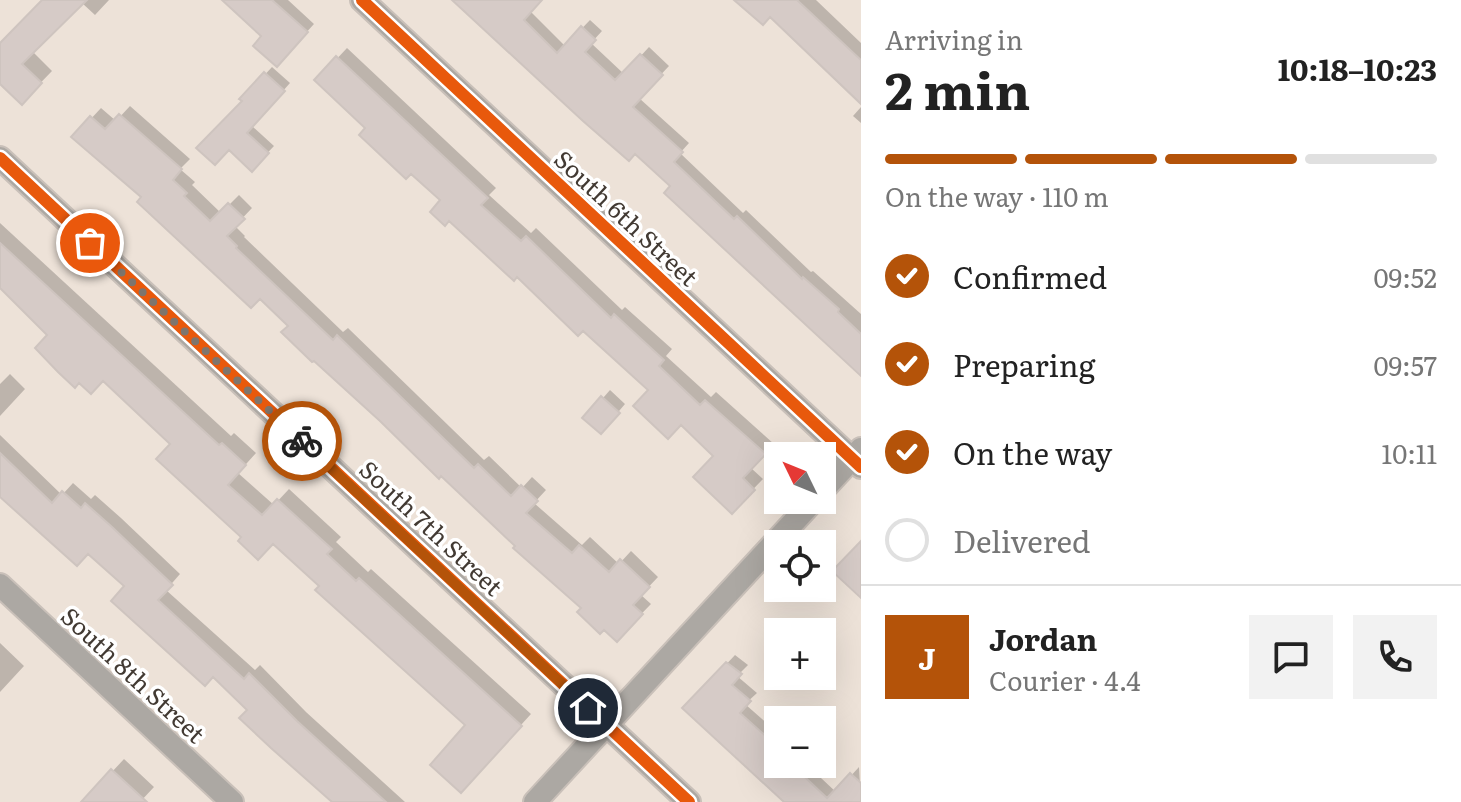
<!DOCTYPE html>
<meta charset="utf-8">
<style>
:root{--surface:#fff;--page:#f2f2f2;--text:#222;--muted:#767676;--line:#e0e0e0;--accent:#b45309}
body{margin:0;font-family:Literata,serif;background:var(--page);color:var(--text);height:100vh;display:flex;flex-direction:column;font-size:30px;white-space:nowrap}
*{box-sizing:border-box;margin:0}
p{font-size:26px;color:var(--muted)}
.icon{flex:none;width:44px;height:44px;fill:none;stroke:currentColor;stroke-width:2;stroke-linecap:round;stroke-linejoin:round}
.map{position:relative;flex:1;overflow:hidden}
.details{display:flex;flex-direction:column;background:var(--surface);width:600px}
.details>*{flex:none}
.needle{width:52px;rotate:313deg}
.fabs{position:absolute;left:764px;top:442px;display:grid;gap:16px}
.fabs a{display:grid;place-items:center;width:72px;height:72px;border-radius:0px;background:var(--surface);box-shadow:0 8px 32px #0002;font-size:40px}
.pin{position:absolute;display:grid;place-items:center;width:68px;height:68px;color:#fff;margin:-34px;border:4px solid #fff;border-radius:50%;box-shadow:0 2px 8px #0007}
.courier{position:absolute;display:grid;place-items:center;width:80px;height:80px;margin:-40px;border:6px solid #b45309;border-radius:50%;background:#fff;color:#222;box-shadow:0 2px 10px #0007}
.overview em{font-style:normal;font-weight:700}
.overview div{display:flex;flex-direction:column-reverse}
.overview{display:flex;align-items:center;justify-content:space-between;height:136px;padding:0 24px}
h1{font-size:52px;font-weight:700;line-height:60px}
.bar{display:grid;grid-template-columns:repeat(4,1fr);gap:12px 8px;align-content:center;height:96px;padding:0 24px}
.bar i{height:10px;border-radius:6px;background:var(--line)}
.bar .active{background:var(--accent)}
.bar p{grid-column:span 4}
.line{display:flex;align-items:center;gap:20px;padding:0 24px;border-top:2px solid var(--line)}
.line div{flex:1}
.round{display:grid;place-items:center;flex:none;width:84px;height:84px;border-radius:0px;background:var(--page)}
ol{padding:0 24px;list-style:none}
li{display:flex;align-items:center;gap:24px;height:88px}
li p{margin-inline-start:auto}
li .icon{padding:8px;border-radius:50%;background:var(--accent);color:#fff;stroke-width:4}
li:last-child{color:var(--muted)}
li i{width:44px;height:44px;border:4px solid var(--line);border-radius:50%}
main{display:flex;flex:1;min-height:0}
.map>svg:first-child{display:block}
.shadow{fill:#0003}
.building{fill:#d6cbc7;stroke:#cec4bf;stroke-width:2}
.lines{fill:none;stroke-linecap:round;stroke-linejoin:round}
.minor-casing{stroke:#c9c0b9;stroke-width:26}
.minor{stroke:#aca8a3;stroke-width:22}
.cycleway-casing{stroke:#fff;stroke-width:17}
.cycleway{stroke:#e8590c;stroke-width:12}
.done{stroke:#7e756d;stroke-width:8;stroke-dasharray:0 14.4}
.route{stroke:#b45309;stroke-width:10}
.labels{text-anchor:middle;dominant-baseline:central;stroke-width:7;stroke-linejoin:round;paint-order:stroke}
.street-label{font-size:24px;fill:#423a33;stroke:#fff}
</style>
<main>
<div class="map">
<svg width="861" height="802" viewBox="0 0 861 802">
<rect width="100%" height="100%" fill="#ede2d8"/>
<path class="shadow" d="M46,0H109L95,15L82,3L32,51L52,71L22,102L0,81V46Z
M225,0H288L314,24L284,57Z
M457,0H540L530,11L565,46L590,20L602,31L591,43L624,74L649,47L669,66L639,98L689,143L680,153L743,213L746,210L811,272L813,271L861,314V374L673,186Z
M737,0H816L861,43V101L770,15Z
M347,48L496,188L489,195L531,233L536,228L622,310L625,307L672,349L666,356L711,397L716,392L774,444L751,468L763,479L732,511L716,455L651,390L518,275L317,80Z
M272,67L290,83L252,126L274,146L252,169L229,148L244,101L242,99Z
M130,106L190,159L180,169L195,182L192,185L221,213L239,195L252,208L235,226L245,236L244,237L343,332L348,328L484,460L489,456L522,488L532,477L546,490L534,503L582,545L590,537L619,564L631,551L658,577L641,595L651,604L617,639L442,473L439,476L284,332L290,326L260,296L74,137L101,108L116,121Z
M861,107V123L853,116Z
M0,223L231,436L234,433L256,453L238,473L274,505L289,489L341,537L336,542L368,572L371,569L531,714L471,780L468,725L274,541L244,537L172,444L103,378L50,335L0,287Z
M10,374L25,389L0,416V384Z
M610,390L625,404L608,424L603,398Z
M0,435L62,495L73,483L91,499L95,495L121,518L180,574L166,590L255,670L260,665L306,712L405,802H335L250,710L127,586L89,551L0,495Z
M0,643L24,666L0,692Z
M735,655L748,665L737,676L757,693L745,704L778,733V764H806L836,792L859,767L861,802H787L685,708Z
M124,759L154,787L140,802H84Z"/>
<path class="building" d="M42,0H87L22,64L42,83L22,105L0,84V43Z
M222,0H272L308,32L277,67L253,46L261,36Z
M452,0H542L524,20L557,53L581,26L596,40L585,52L615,80L640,54L663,75L633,107L683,152L674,162L734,219L737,216L802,279L803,277L839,309L838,312L861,334V376L664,193L670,186L635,154L629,161L583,121Z
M734,0H797L861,60V104L770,17L763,25Z
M336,56L488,198L481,205L521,241L526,236L611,318L614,314L664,360L659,366L700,405L705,400L766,454L743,478L755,490L732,514L693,477L713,456L681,425L668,439L633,406L648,390L583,331L578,336L517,277L514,281L449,221L445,226L430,212L440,200L411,174L406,179L359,135L365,128L314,80Z
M264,72L285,91L247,133L269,153L252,172L229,150L215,165L196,148L242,101L239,99Z
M119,114L182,169L173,180L187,193L184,196L210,221L228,203L245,219L227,236L237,246L236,248L333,340L337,335L474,468L478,464L511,496L521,485L538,501L526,513L572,553L579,545L609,572L620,559L650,587L633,605L643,614L617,642L604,630L600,634L577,612L581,608L513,548L515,546L441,476L439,479L380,421L314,361L312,362L281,332L288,326L260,299L251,308L137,202L141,197L71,137L90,116L105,129Z
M0,243L219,445L222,443L246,465L228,485L262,515L277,499L332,549L327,554L356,581L359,578L522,726L461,793L430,765L465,725L315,590L319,586L273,544L258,560L238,541L241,537L156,459L170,444L103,381L91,394L79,383L75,388L58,372L35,348L47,335L0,288Z
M601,396L620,413L601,434L582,418Z
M0,453L52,503L62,491L81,508L85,503L112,527L173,585L158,600L244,679L249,673L297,721L386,802H332L271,748L239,718L247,710L213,677L205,686L111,601L124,586L88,554L77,566L0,497Z
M861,541V598L832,571Z
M726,662L742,674L732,685L751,701L740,713L778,747V764H791L827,798L850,773L861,783V802H784L682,708Z
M111,769L147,802H81Z"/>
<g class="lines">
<g class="minor-casing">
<path id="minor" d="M362,0L861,467
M0,158L689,802
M822,491L861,449
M0,585L232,802
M535,802L814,500"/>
</g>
<use href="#minor" class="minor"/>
<g class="cycleway-casing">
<path id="cycleway" d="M362,0L861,467
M0,158L689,802"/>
</g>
<use href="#cycleway" class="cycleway"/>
</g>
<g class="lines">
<path class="done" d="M90,243L302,441"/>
<path class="route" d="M302,441L588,708"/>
</g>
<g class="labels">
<g class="street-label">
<text transform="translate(627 217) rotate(43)">South 6th Street</text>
<text transform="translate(432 527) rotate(43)">South 7th Street</text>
<text transform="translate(134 674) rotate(43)">South 8th Street</text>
</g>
</g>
</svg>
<div class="fabs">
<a><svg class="needle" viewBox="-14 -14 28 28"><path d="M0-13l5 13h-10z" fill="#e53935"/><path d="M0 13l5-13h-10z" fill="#767676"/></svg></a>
<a><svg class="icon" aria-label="locate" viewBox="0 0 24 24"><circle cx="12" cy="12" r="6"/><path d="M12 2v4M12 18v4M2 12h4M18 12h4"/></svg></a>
<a>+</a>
<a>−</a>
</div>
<div class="pin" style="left:90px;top:243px;background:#ea580c"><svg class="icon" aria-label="bag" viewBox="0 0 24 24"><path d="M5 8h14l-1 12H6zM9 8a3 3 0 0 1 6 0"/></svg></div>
<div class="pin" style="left:588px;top:708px;background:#1f2937"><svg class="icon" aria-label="home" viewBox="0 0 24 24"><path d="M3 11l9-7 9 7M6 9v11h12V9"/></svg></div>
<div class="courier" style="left:302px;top:441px"><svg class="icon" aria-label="bike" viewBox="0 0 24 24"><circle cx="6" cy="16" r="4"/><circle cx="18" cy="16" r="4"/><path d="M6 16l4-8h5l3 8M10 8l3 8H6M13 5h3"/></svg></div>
</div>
<section class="details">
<div class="overview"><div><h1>2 min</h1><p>Arriving in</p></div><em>10:18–10:23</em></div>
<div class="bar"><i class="active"></i><i class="active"></i><i class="active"></i><i></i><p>On the way · 110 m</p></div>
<ol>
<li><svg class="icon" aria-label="check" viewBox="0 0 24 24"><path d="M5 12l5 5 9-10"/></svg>Confirmed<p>09:52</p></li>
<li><svg class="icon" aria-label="check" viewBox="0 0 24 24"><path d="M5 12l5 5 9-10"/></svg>Preparing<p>09:57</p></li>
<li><svg class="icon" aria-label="check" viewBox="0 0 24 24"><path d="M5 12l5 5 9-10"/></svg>On the way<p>10:11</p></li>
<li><i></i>Delivered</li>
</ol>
<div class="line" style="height:144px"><b class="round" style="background:var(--accent);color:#fff">J</b><div><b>Jordan</b><p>Courier · 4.4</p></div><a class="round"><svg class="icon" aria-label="chat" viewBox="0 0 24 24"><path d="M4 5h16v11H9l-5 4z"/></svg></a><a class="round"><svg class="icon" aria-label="phone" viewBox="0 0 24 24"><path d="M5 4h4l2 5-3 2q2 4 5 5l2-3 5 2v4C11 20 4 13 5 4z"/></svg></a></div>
</section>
</main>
